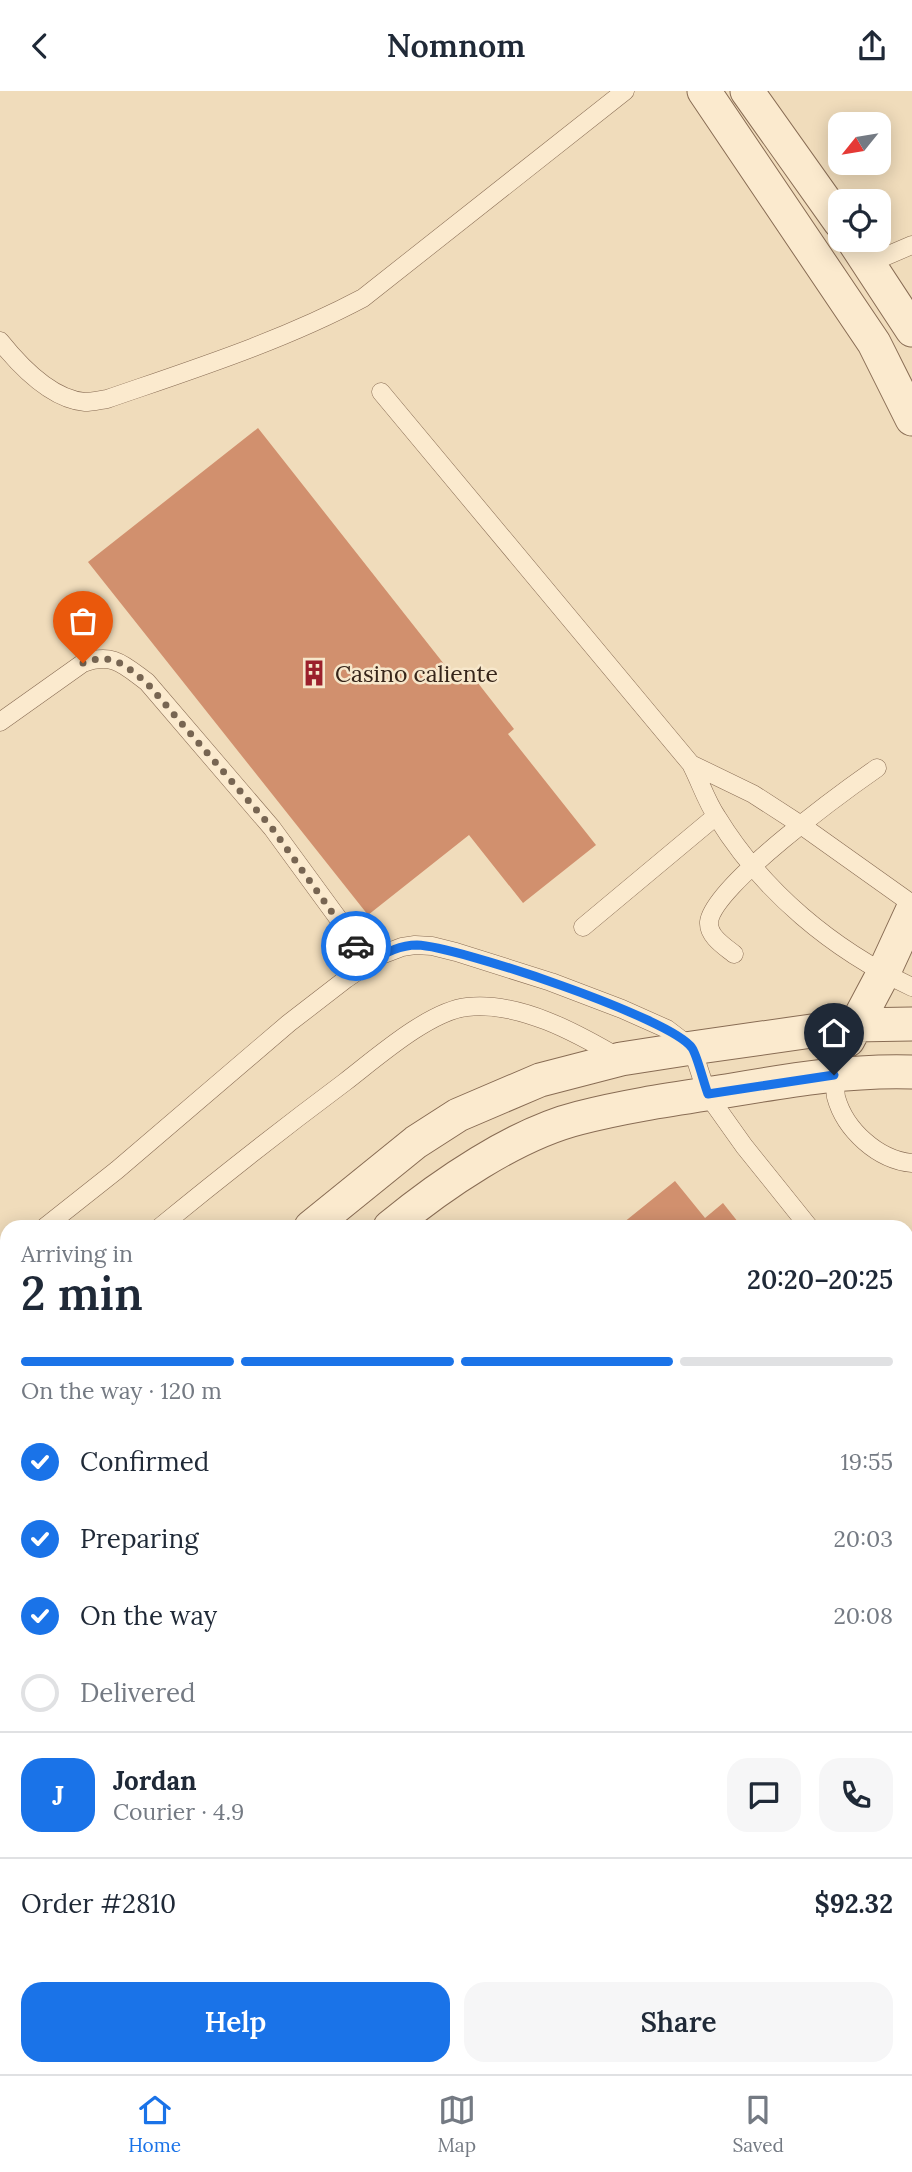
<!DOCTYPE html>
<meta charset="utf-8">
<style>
:root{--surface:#fff;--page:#f6f6f7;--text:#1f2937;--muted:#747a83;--line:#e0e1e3;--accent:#1a73e8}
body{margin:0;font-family:Lora,serif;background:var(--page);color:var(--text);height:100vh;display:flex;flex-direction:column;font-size:26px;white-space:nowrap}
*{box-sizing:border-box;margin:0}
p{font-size:23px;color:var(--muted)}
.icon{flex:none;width:38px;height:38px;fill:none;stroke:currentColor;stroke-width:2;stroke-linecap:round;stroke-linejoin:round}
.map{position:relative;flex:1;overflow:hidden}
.drawer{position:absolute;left:0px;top:1129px;width:914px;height:856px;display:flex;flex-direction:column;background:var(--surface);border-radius:21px 21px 0 0;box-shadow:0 4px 18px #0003}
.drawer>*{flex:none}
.needle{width:46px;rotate:240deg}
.buttons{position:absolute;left:828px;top:21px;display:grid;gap:14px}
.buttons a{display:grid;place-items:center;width:63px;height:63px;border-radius:14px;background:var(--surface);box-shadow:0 4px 18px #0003;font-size:35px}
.pin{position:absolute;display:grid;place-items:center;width:60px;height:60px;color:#fff;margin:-72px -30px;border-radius:50% 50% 50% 0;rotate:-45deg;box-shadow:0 0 7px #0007}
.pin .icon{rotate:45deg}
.courier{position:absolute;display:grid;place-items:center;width:70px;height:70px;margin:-35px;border:5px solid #1a73e8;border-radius:50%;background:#fff;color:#222;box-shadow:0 2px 9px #0007}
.summary em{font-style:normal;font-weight:600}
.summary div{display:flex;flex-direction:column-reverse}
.summary{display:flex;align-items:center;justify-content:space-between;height:119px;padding:0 21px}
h1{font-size:46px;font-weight:600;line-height:52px}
.bar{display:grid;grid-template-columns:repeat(4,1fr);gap:10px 7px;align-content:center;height:84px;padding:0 21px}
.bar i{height:9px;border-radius:5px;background:var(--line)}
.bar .current{background:var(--accent)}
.bar p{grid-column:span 4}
.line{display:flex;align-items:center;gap:18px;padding:0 21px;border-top:2px solid var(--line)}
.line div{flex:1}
.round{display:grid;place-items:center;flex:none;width:74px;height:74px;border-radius:21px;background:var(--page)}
ol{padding:0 21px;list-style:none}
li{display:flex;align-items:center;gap:21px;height:77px}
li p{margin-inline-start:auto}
li .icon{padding:7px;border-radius:50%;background:var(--accent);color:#fff;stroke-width:4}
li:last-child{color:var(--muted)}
li i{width:38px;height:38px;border:4px solid var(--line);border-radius:50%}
.primary-button{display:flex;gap:14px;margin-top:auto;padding:14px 21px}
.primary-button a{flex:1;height:80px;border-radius:21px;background:var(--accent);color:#fff;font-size:28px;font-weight:600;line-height:80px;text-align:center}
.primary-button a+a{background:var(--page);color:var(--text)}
header{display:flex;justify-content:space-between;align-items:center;height:91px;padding:0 21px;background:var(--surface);font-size:32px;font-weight:600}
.menu{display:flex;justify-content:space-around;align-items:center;height:98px;border-top:2px solid var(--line);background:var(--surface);font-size:19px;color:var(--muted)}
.menu a{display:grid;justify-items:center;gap:4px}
.menu .current{color:var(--accent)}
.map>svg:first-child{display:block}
.building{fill:#d1906e}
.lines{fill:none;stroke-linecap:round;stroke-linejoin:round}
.service-casing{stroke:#886c54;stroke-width:19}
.minor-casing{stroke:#886c54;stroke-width:35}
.secondary-casing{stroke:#694d37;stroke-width:40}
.trunk-casing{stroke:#553a29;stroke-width:40}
.service{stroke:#fbeace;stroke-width:18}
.minor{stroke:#fbeace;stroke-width:33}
.secondary{stroke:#fbeace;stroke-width:38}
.trunk{stroke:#efb169;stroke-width:38}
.done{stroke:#776552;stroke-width:7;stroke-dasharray:0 12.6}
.route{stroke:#1a73e8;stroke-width:9}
.labels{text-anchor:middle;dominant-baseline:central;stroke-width:5;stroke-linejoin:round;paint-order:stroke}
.poi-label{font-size:23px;fill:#36251a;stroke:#f7e7cb;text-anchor:start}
</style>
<header><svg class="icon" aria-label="back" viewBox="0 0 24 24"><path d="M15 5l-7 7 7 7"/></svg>Nomnom<svg class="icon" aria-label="share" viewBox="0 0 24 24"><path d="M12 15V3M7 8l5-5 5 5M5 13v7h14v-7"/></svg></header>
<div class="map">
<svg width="912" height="1983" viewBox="0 0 912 1983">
<rect width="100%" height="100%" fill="#f0dcbb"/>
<path class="building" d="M258,337L455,587L467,578L514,638L508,643L596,754L523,812L469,744L368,824L88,471Z
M675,1090L705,1127L723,1112L742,1136H618Z
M906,1305L912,1312V1472L906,1477Z
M0,1822L7,1831V1978H23L27,1983H0Z"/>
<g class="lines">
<g class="service-casing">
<path id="service" d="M870,172L912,154
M0,250C20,275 51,308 85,311C92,311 100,309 107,308C194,278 282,250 363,207L625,0
M381,301L691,673C700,690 706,710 717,726C763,801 833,859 912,896
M0,631L83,572C113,561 124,574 147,591L272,737L340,830L368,873
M691,673L753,703L801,734L912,813
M583,836L716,725
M734,863C724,855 708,845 709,831C713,795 844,700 877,677
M834,983C835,991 835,999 836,1006C845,1039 878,1069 912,1072
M45,1136L117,1079L289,932L346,888L381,864L402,856L415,854L432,855L456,861L551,891L622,918L667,938L692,957L707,1003L744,1055L809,1136
M160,1136C221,1086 282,1038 345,991C375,968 429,920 467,916C519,910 577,942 621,968
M0,1173L7,1167
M906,1257L912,1264
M0,1266L7,1259
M906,1518L912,1513
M750,1978L755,1983
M863,1983L874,1981L878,1983"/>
</g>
<g class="minor-casing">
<path id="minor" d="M704,0L874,252L912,328
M747,0L840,131
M853,149L912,239
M848,949L883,883L912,820
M311,1136L416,1051L458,1024L540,989L621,968L692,957L854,934L912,933
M390,1136C441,1094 515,1043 579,1027C629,1014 681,1007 732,999C791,989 851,979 912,981
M0,1397L7,1405
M0,1457L7,1451"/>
</g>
<g class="secondary-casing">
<path id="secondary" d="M906,1645L912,1641
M906,1823L912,1819
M483,1983L490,1978
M708,1983L714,1978"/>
</g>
<g class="trunk-casing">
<path id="trunk" d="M906,1691L912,1687
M906,1764L912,1759
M534,1983L541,1978
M633,1983L640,1978"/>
</g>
<use href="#service" class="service"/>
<use href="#minor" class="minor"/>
<use href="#secondary" class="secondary"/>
<use href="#trunk" class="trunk"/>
</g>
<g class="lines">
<path class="done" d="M83,572C113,561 124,574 146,591L272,737L356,855"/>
<path class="route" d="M356,855L368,873C382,863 398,854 417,854C456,855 672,927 692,957C697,964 704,993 708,1003L834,984"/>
</g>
<defs>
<g id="building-bare" transform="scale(2.1)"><path d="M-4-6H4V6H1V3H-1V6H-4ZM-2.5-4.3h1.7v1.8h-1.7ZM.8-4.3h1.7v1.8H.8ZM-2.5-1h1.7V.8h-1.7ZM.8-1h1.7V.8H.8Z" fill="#9b202b" stroke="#f7e7cb" stroke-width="2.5" paint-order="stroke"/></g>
</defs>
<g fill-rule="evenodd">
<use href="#building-bare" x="314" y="582"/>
</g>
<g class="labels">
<g class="poi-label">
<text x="335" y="582">Casino caliente</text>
</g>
</g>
</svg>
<div class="buttons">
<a><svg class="needle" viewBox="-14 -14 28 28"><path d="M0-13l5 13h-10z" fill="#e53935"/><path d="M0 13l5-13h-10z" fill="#747a83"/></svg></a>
<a><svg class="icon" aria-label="locate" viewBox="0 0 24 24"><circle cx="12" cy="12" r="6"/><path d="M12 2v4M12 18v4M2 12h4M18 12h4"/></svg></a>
</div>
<div class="pin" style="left:83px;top:572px;background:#ea580c"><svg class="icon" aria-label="bag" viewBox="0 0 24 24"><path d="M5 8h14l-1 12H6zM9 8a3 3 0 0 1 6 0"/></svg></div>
<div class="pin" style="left:834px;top:984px;background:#1f2937"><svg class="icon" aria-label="home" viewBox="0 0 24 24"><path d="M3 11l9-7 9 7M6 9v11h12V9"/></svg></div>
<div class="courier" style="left:356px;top:855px"><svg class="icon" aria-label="car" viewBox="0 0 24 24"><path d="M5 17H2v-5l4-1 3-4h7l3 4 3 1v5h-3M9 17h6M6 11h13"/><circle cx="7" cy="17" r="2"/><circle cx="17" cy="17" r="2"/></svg></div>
<section class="drawer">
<div class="summary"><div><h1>2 min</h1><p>Arriving in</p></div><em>20:20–20:25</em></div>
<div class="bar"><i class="current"></i><i class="current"></i><i class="current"></i><i></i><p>On the way · 120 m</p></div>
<ol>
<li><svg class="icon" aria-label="check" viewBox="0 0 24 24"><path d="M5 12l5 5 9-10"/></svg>Confirmed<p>19:55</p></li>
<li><svg class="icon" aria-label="check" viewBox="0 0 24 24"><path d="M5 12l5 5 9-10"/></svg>Preparing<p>20:03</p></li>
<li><svg class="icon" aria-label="check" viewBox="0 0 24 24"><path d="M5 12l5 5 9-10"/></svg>On the way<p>20:08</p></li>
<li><i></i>Delivered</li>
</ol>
<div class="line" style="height:126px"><b class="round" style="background:var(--accent);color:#fff">J</b><div><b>Jordan</b><p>Courier · 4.9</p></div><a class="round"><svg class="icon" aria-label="chat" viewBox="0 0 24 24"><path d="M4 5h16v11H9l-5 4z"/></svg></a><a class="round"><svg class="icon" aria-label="phone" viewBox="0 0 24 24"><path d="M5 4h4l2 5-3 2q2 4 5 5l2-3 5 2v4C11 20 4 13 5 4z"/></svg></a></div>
<div class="line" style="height:91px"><div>Order #2810</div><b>$92.32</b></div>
<div class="primary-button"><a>Help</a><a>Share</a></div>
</section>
</div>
<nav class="menu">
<a class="current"><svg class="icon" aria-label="home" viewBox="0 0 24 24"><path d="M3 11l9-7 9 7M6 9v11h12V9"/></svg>Home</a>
<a><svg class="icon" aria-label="map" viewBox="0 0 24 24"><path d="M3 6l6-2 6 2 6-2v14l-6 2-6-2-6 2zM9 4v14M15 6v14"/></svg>Map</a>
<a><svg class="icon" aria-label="saved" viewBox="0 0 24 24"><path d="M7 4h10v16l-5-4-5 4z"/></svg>Saved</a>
</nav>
